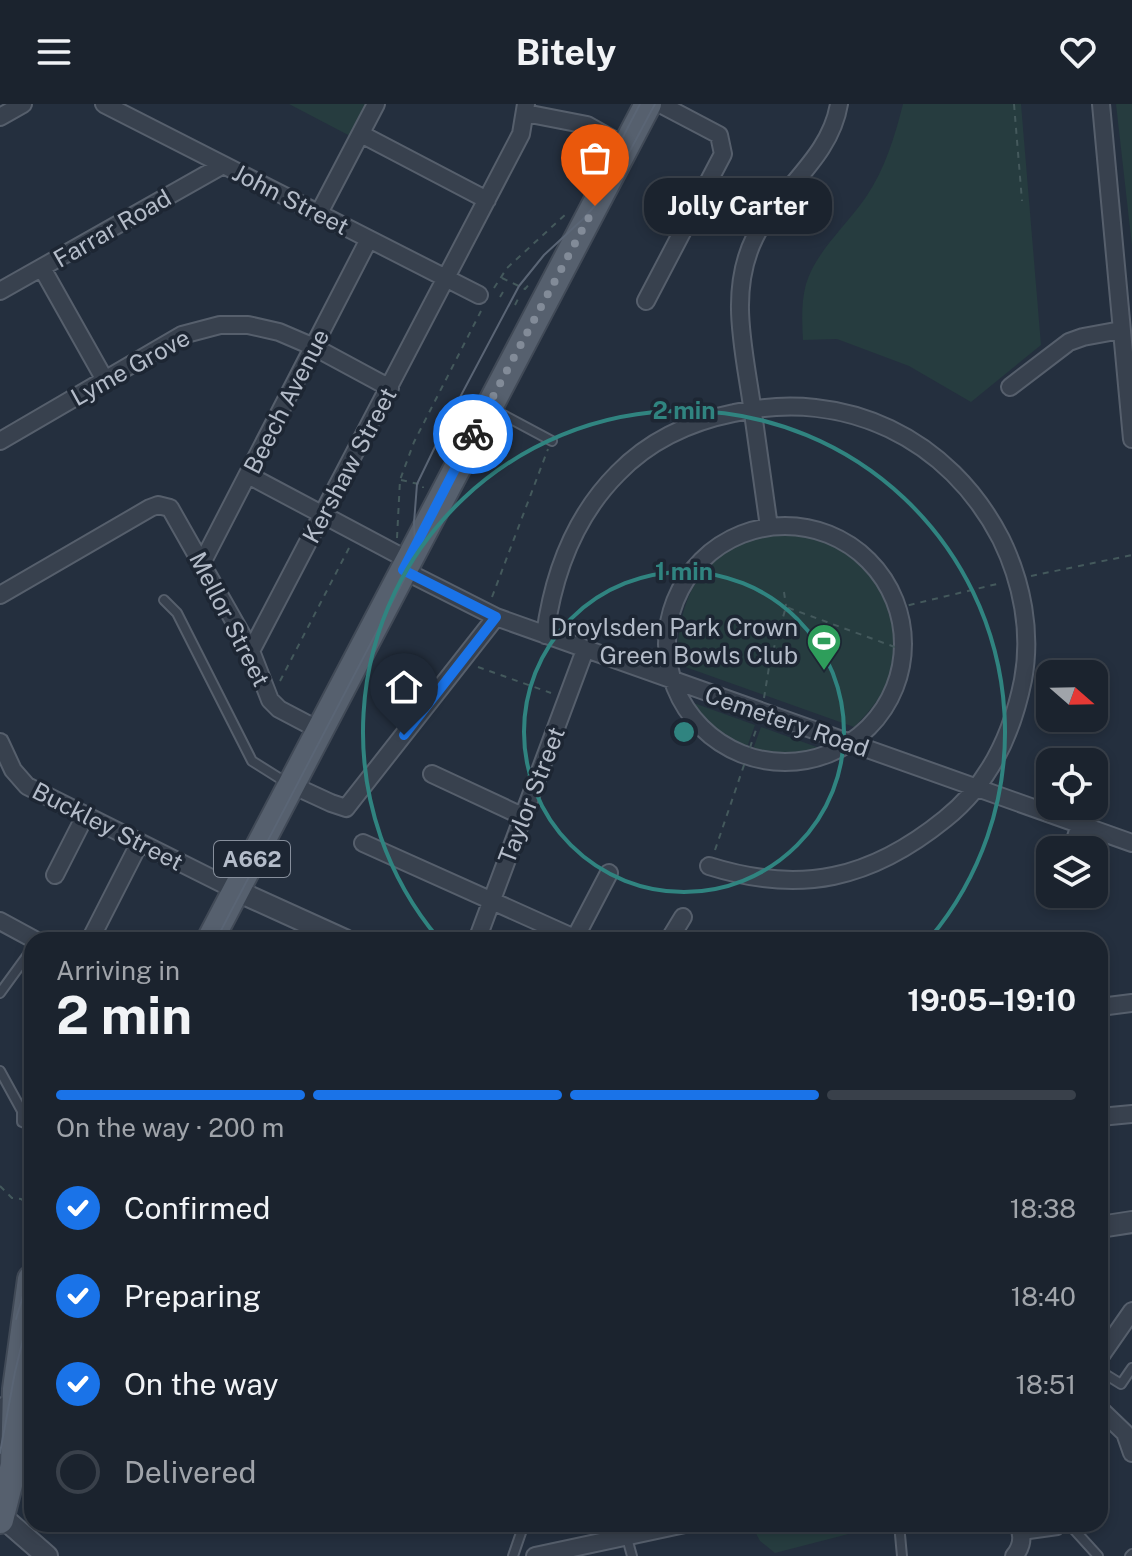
<!DOCTYPE html>
<meta charset="utf-8">
<style>
:root{--surface:#1b232e;--page:#242b36;--text:#f1f3f6;--muted:#a0a4aa;--line:#39404a;--accent:#1a73e8}
body{margin:0;font-family:"Public Sans",sans-serif;background:var(--page);color:var(--text);height:100vh;display:flex;flex-direction:column;font-size:30px;white-space:nowrap}
*{box-sizing:border-box;margin:0}
p{font-size:26px;color:var(--muted)}
.icon{flex:none;width:44px;height:44px;fill:none;stroke:currentColor;stroke-width:2;stroke-linecap:round;stroke-linejoin:round}
.map{position:relative;flex:1;overflow:hidden}
.details{position:absolute;left:24px;top:828px;width:1084px;height:600px;display:flex;flex-direction:column;background:var(--surface);border-radius:24px;box-shadow:0 4px 12px #0003,0 0 0 2px var(--line)}
.details>*{flex:none}
.needle{width:52px;rotate:110deg}
.controls{position:absolute;left:1036px;top:556px;display:grid;gap:16px}
.controls a{display:grid;place-items:center;width:72px;height:72px;border-radius:16px;background:var(--surface);box-shadow:0 4px 12px #0003,0 0 0 2px var(--line);font-size:40px}
.pin{position:absolute;display:grid;place-items:center;width:68px;height:68px;color:#fff;margin:-82px -34px;border-radius:50% 50% 50% 0;rotate:-45deg;box-shadow:0 0 8px #0007}
.pin .icon{rotate:45deg}
.courier{position:absolute;display:grid;place-items:center;width:80px;height:80px;margin:-40px;border:6px solid #1a73e8;border-radius:50%;background:#fff;color:#222;box-shadow:0 2px 10px #0007}
.bubble{position:absolute;height:56px;border-radius:24px;background:var(--surface);box-shadow:0 4px 12px #0003,0 0 0 2px var(--line);font-size:26px;font-weight:700;line-height:56px;text-align:center}
.summary em{font-style:normal;font-weight:700}
.summary div{display:flex;flex-direction:column-reverse}
.summary{display:flex;align-items:center;justify-content:space-between;height:136px;padding:0 32px}
h1{font-size:52px;font-weight:700;line-height:60px}
.bar{display:grid;grid-template-columns:repeat(4,1fr);gap:12px 8px;align-content:center;height:96px;padding:0 32px}
.bar i{height:10px;border-radius:6px;background:var(--line)}
.bar .active{background:var(--accent)}
.bar p{grid-column:span 4}
ol{padding:0 32px;list-style:none}
li{display:flex;align-items:center;gap:24px;height:88px}
li p{margin-inline-start:auto}
li .icon{padding:8px;border-radius:50%;background:var(--accent);color:#fff;stroke-width:4}
li:last-child{color:var(--muted)}
li i{width:44px;height:44px;border:4px solid var(--line);border-radius:50%}
header{display:flex;justify-content:space-between;align-items:center;height:104px;padding:0 32px;background:var(--surface);font-size:36px;font-weight:700}
.map>svg:first-child{display:block}
.green{fill:#263c3f}
.lines{fill:none;stroke-linecap:round;stroke-linejoin:round}
.service-casing{stroke:#565f6c;stroke-width:12}
.minor-casing{stroke:#565f6c;stroke-width:20}
.tertiary-casing{stroke:#565f6c;stroke-width:24}
.primary-casing{stroke:#414a57;stroke-width:30}
.path{stroke:#44595c;stroke-width:2;stroke-dasharray:6 6;stroke-linecap:butt}
.service{stroke:#38414e;stroke-width:8}
.minor{stroke:#38414e;stroke-width:16}
.tertiary{stroke:#38414e;stroke-width:20}
.primary{stroke:#56606e;stroke-width:26}
.tram{stroke:#5a6575;stroke-width:2}
.done{stroke:#828b98;stroke-width:8;stroke-dasharray:0 14.4}
.route{stroke:#1a73e8;stroke-width:10}
.ring{fill:none;stroke:#308480;stroke-width:4}
.labels{text-anchor:middle;dominant-baseline:central;stroke-width:7;stroke-linejoin:round;paint-order:stroke}
.shield{fill:#1d2633;stroke:#878f9c;stroke-width:2}
.shield-label{font-size:22px;font-weight:bold;fill:#b4bcc9}
.street-label{font-size:24px;fill:#b4bcc9;stroke:#1d2633}
.poi-label{font-size:24px;fill:#b4bcc9;stroke:#1d2633;text-anchor:end}
.centre{fill:#308480;stroke:#1d2633;stroke-width:4}
.ring-label{font-size:24px;text-anchor:middle;font-weight:bold;fill:#308480;stroke:#1d2633;stroke-width:7;stroke-linejoin:round;paint-order:stroke}
</style>
<header><svg class="icon" aria-label="menu" viewBox="0 0 24 24"><path d="M4 6h16M4 12h16M4 18h16"/></svg>Bitely<svg class="icon" aria-label="heart" viewBox="0 0 24 24"><path d="M12 20l-8-8c-3-5 5-10 8-4 3-6 11-1 8 4z"/></svg></header>
<div class="map">
<svg width="1132" height="1452" viewBox="0 0 1132 1452">
<rect width="100%" height="100%" fill="#242f3e"/>
<path class="green" d="M289,0H369L352,33Z
M903,0H1021L1041,241L971,298L909,262L837,235L803,236C802,218 801,199 806,180C816,147 847,121 866,93C885,65 895,32 903,0Z
M1116,0H1132V142Z
M790,429C849,433 903,488 896,550C892,579 875,603 854,623L677,560C678,483 709,434 790,429Z
M688,597L755,621L746,646L716,628Z
M761,623L825,646L785,652L752,648Z
M751,1420H887L775,1449L760,1437Z"/>
<g class="lines">
<g class="service-casing">
<path id="service" d="M492,305L552,337
M164,496L177,509L252,657L287,679
M0,889L32,845
M0,967L22,1007V1018L32,1022
M1100,1267L1121,1280L1132,1264
M899,1420L902,1452
M1069,1420L1098,1452
M1022,1431L1058,1426L1062,1420
M627,1434L632,1452
M513,1452L524,1420
M1130,1452L1132,1450"/>
</g>
<g class="minor-casing">
<path id="minor" d="M104,0L479,191
M1101,0L1132,335
M525,9L587,21L626,43
M0,13L23,0
M361,30L487,96
M319,109L376,0
M42,164L105,276
M0,187L223,61
M646,197L723,50L719,31L660,0
M1010,283L1069,238L1083,233L1121,226
M0,337L182,231L220,221H248L279,228L314,243L390,284
M248,371L408,456
M667 540a118 118 0 1 1 236 0a118 118 0 1 1-236 0Z
M769,423C763,383 758,342 752,302C744,245 728,187 755,133C778,86 830,55 839,0
M202,459L369,135
M403,466L496,513L1132,739
M0,491L150,404L158,401L170,404L251,547L270,596L279,605L319,626
M545,531C553,471 574,413 618,369C650,336 689,318 734,309C845,284 949,334 1001,435C1022,478 1032,528 1023,576C1012,631 989,680 945,715C871,775 801,791 709,762
M251,547L521,30L526,0
M0,638L13,666L27,682L235,786
M432,670L522,712
M292,681L331,699L346,704L496,513
M363,739L579,836
M1072,746L1080,720
M55,771L85,712
M0,817L35,836
M575,834L609,769
M90,836L139,740
M477,836L585,546
M669,836L683,813
M1100,903L1132,899
M1100,1013L1132,1010
M1100,1253L1132,1207
M1100,1305L1125,1329L1132,1349
M535,1452L685,1420
M1014,1452C1023,1442 1023,1431 1018,1420"/>
</g>
<g class="tertiary-casing">
<path id="tertiary" d="M235,786L345,836
M1100,1123L1132,1118
M0,1339L6,1303
M0,1411L47,1452"/>
</g>
<g class="primary-casing">
<path id="primary" d="M210,836L648,0
M0,1416L14,1361L16,1285L31,1175"/>
</g>
<path class="path" d="M1014,0L1022,97
M502,174L525,185L531,178
M494,184L507,164L567,109
M500,193L503,188
M515,201L518,195
M401,376L423,381V384
M397,434L400,376L414,338L481,207
M1031,472L1132,451
M784,488L786,502
M492,493L548,345
M897,504L1001,479
M478,563L551,589
M280,577L349,444
M764,594L770,557L786,503L903,546
M715,746L757,623
M0,1082L12,1094L21,1095L32,1103"/>
<use href="#service" class="service"/>
<use href="#minor" class="minor"/>
<use href="#tertiary" class="tertiary"/>
<use href="#primary" class="primary"/>
<path class="tram" d="M595,87L640,0
M216,836L408,468L415,441L414,419L417,380L449,314L519,182L544,151L583,115L609,86L655,0
M16,1215L32,1162
M0,1349L15,1268L32,1198"/>
</g>
<g class="lines">
<path class="done" d="M473,330L595,102"/>
<path class="route" d="M404,631L496,513L403,466L473,330"/>
</g>
<g class="ring">
<circle cx="684" cy="628" r="160"/>
<path d="M438 834A321 321 0 1 1 930 834"/>
</g>
<defs>
<g id="stadium-pin" transform="scale(1.8)"><path d="M0 17L-7.5 6A9.5 9.5 0 1 1 7.5 6Z" fill="#2e9e5b" stroke="#1d2633"/><path d="M0-5a6.5 5 0 1 0 0 10a6.5 5 0 1 0 0-10ZM-3.5-1.8h7v3.6h-7Z" fill="#fff"/></g>
</defs>
<g fill-rule="evenodd">
<use href="#stadium-pin" x="824" y="537"/>
</g>
<g class="labels">
<rect class="shield" x="214" y="737" width="76" height="36" rx="6"/>
<g class="shield-label">
<text x="252" y="755">A662</text>
</g>
<g class="street-label">
<text transform="translate(291 95) rotate(27)">John Street</text>
<text transform="translate(112 124) rotate(-30)">Farrar Road</text>
<text transform="translate(130 263) rotate(-29)">Lyme Grove</text>
<text transform="translate(286 297) rotate(-63)">Beech Avenue</text>
<text transform="translate(349 361) rotate(-62)">Kershaw Street</text>
<text transform="translate(230 515) rotate(63)">Mellor Street</text>
<text transform="translate(787 617) rotate(19)">Cemetery Road</text>
<text transform="translate(531 691) rotate(-69)">Taylor Street</text>
<text transform="translate(108 722) rotate(27)">Buckley Street</text>
</g>
<g class="poi-label">
<text x="798" y="523">Droylsden Park Crown<tspan x="798" dy="28">Green Bowls Club</tspan></text>
</g>
</g>
<circle cx="684" cy="628" r="12" class="centre"/>
<g class="ring-label">
<text x="684" y="315">2 min</text>
<text x="684" y="476">1 min</text>
</g>
</svg>
<div class="controls">
<a><svg class="needle" viewBox="-14 -14 28 28"><path d="M0-13l5 13h-10z" fill="#e53935"/><path d="M0 13l5-13h-10z" fill="#a0a4aa"/></svg></a>
<a><svg class="icon" aria-label="locate" viewBox="0 0 24 24"><circle cx="12" cy="12" r="6"/><path d="M12 2v4M12 18v4M2 12h4M18 12h4"/></svg></a>
<a><svg class="icon" aria-label="layers" viewBox="0 0 24 24"><path d="M12 4l9 5-9 5-9-5zM3 14l9 5 9-5"/></svg></a>
</div>
<div class="pin" style="left:595px;top:102px;background:#ea580c"><svg class="icon" aria-label="bag" viewBox="0 0 24 24"><path d="M5 8h14l-1 12H6zM9 8a3 3 0 0 1 6 0"/></svg></div>
<div class="pin" style="left:404px;top:631px;background:#1f2937"><svg class="icon" aria-label="home" viewBox="0 0 24 24"><path d="M3 11l9-7 9 7M6 9v11h12V9"/></svg></div>
<div class="courier" style="left:473px;top:330px"><svg class="icon" aria-label="bike" viewBox="0 0 24 24"><circle cx="6" cy="16" r="4"/><circle cx="18" cy="16" r="4"/><path d="M6 16l4-8h5l3 8M10 8l3 8H6M13 5h3"/></svg></div>
<div class="bubble" style="left:644px;top:74px;width:188px">Jolly Carter</div>
<section class="details">
<div class="summary"><div><h1>2 min</h1><p>Arriving in</p></div><em>19:05–19:10</em></div>
<div class="bar"><i class="active"></i><i class="active"></i><i class="active"></i><i></i><p>On the way · 200 m</p></div>
<ol>
<li><svg class="icon" aria-label="check" viewBox="0 0 24 24"><path d="M5 12l5 5 9-10"/></svg>Confirmed<p>18:38</p></li>
<li><svg class="icon" aria-label="check" viewBox="0 0 24 24"><path d="M5 12l5 5 9-10"/></svg>Preparing<p>18:40</p></li>
<li><svg class="icon" aria-label="check" viewBox="0 0 24 24"><path d="M5 12l5 5 9-10"/></svg>On the way<p>18:51</p></li>
<li><i></i>Delivered</li>
</ol>
</section>
</div>
